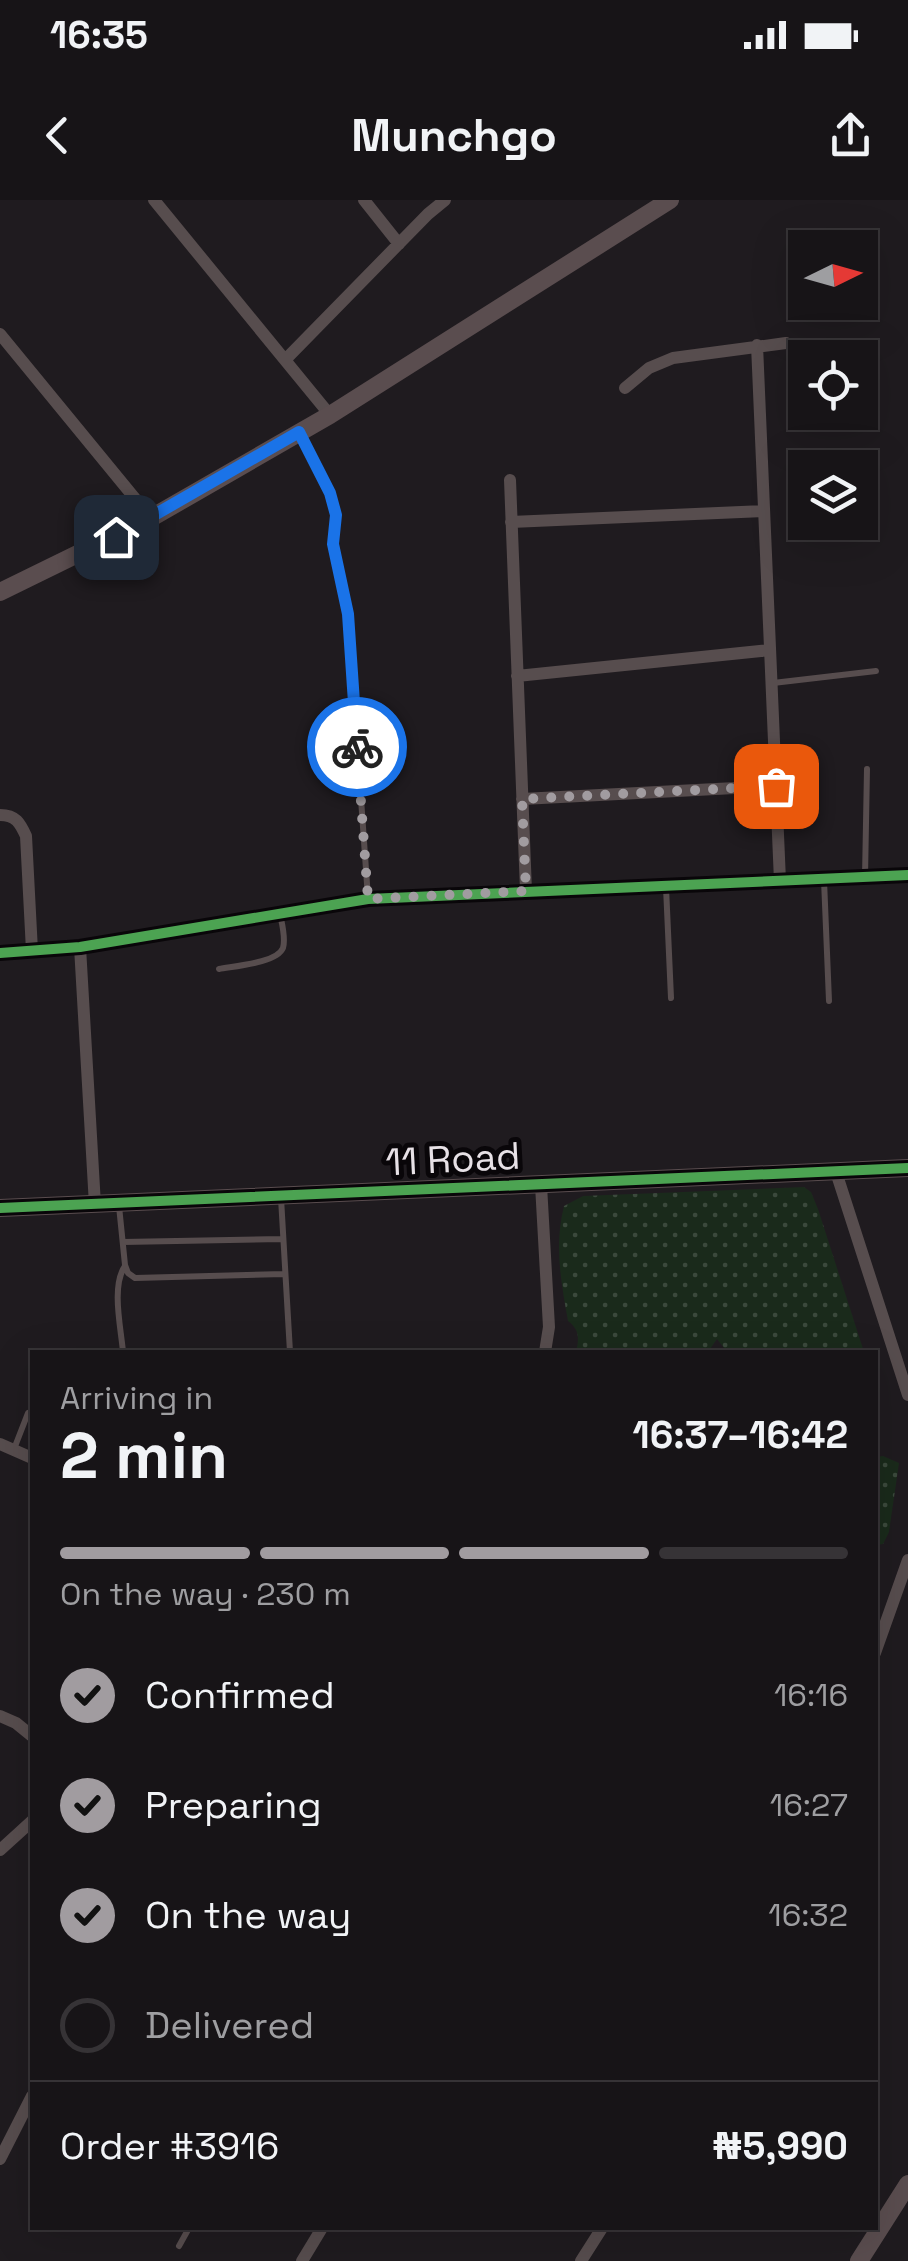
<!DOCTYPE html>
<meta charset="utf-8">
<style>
:root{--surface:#171417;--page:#242124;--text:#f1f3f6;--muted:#9e9ea1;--line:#363336;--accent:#a19ca0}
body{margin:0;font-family:"Space Grotesk",sans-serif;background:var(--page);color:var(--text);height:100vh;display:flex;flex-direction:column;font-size:38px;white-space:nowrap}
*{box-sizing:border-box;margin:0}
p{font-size:32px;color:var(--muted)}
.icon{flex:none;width:55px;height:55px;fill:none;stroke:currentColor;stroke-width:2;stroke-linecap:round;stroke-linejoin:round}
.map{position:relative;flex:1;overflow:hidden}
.sheet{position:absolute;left:30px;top:1150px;width:848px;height:880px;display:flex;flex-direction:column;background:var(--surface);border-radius:0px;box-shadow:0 10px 40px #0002,0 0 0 2px var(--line)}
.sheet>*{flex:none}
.needle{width:65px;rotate:85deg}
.fabs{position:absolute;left:788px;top:30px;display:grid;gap:20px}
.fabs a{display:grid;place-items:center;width:90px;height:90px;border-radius:0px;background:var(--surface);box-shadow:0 10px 40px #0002,0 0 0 2px var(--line);font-size:50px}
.pin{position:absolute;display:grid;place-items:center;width:85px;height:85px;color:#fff;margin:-42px;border-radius:20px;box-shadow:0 5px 15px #0006}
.courier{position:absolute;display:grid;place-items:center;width:100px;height:100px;margin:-50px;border:8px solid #1a73e8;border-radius:50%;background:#fff;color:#222;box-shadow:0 2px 12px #0007}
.summary em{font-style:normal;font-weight:600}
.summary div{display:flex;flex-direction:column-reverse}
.summary{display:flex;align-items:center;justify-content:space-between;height:170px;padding:0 30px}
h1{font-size:65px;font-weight:600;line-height:75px}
.bar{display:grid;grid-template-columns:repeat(4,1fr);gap:15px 10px;align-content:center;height:120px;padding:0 30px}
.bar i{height:12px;border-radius:8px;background:var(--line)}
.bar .on{background:var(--accent)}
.bar p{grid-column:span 4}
.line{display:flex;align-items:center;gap:25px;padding:0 30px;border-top:2px solid var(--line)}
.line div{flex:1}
ol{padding:0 30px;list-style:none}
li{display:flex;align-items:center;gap:30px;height:110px}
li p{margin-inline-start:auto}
li .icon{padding:10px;border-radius:50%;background:var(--accent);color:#111;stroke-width:4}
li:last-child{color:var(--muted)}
li i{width:55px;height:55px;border:5px solid var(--line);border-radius:50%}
.status{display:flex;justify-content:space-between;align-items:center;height:70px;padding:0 50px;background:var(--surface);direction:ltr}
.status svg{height:28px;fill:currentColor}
header{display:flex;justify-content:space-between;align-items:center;height:130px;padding:0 30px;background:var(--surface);font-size:45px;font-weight:600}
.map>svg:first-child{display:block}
.grass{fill:url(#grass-dots)}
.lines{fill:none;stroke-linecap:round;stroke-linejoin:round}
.lane{stroke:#574d4e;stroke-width:6}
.street{stroke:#574d4e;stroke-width:12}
.secondary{stroke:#5a4d4f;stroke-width:18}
.cycleway-casing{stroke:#090609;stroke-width:16}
.cycleway{stroke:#4ca352;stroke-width:10}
.done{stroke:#a19ca0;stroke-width:10;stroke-dasharray:0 18}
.route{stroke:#1a73e8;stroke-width:12}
.labels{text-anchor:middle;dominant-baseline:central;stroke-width:10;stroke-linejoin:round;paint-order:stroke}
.street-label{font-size:38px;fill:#e7e1e6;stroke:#090609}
</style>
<div class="status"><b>16:35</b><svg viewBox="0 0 49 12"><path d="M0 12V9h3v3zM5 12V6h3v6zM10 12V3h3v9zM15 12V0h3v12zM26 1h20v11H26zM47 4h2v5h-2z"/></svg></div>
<header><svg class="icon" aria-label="back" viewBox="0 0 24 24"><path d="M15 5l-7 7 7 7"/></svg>Munchgo<svg class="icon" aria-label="share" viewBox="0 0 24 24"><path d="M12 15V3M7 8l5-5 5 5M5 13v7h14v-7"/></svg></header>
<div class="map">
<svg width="908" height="2061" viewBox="0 0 908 2061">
<defs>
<pattern id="grass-dots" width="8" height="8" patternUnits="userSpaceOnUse" patternTransform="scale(2.5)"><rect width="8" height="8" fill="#1a2a1b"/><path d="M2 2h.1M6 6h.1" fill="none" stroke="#3b493c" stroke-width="1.8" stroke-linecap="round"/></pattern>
</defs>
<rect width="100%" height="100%" fill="#1f1b1f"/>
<path class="grass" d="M804,987L811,992L818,1009L864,1152H727L717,1139L710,1149L711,1152H576C579,1139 580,1130 568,1121C561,1082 554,1045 564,1006L583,996Z
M883,1256L899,1263L889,1332L883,1344L875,1345V1257Z"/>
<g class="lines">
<path class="lane" d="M301,236L330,293L336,315L333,344L348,414L368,698
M773,483L876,471
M865,677L867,569
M824,680L829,801
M666,687L671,798
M219,769C235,766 277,763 283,748C286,738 282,724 280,714
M281,998L290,1152
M119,1006L125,1065L128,1073L135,1078L284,1074
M123,1042L282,1039
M123,1152C121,1128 111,1086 125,1066
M14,1249L28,1213L32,1212
M179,2046L189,2028"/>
<path class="street" d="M154,0L330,215
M364,0L399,44
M0,134L151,318
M757,145L780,681
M286,159L428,14L445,0
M625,188L649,168L673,158L786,143
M510,280L526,691
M511,322L764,311
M517,476L770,450
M522,599L776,586
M0,615C16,615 20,623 26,636L32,751
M80,747L95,1005
M0,753L80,747L368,699L908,675
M836,972L908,1195
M541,985L549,1127L545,1152
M0,1244L32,1258
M875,1453L908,1360
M0,1516L16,1523L32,1536
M0,1650L32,1621
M0,1959L32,1896
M302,2061L322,2028
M581,2061L602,2028"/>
<path class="secondary" d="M0,392L151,318L330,215L670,0
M0,1008L908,968
M859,2061L908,1984"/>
<g class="cycleway-casing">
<path id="cycleway" d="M0,753L80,747L368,699L908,675
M0,1008L908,968"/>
</g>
<use href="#cycleway" class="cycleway"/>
</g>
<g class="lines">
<path class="done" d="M357,547L368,699L526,691L522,599L776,586"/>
<path class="route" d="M116,337L299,232L330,293L336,315L333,344L348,414L357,547"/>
</g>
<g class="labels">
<g class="street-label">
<text transform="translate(453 959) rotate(-3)">11 Road</text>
</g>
</g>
</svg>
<div class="fabs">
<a><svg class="needle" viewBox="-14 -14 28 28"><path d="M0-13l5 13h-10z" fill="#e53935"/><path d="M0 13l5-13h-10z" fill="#9e9ea1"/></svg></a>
<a><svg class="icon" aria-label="locate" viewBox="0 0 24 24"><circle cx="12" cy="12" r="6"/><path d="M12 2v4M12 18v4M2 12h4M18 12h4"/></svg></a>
<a><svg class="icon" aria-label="layers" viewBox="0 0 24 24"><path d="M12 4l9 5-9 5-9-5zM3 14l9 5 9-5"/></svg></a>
</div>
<div class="pin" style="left:776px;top:586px;background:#ea580c"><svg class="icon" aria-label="bag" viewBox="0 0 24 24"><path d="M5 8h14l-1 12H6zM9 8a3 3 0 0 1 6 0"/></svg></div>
<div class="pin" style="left:116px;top:337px;background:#1f2937"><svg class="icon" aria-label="home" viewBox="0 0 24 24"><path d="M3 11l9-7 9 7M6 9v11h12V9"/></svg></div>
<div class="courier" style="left:357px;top:547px"><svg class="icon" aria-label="bike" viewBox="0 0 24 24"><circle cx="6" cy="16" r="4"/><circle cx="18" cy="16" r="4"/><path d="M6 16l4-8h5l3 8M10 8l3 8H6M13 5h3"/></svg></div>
<section class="sheet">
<div class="summary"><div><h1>2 min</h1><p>Arriving in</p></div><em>16:37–16:42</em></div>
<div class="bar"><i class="on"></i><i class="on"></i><i class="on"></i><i></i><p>On the way · 230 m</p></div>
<ol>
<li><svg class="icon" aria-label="check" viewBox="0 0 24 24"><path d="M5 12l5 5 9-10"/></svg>Confirmed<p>16:16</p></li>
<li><svg class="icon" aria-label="check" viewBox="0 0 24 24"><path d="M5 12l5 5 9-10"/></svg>Preparing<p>16:27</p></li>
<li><svg class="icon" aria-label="check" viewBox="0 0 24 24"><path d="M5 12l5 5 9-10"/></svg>On the way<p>16:32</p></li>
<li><i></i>Delivered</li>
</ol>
<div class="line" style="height:130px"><div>Order #3916</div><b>₦5,990</b></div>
</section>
</div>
